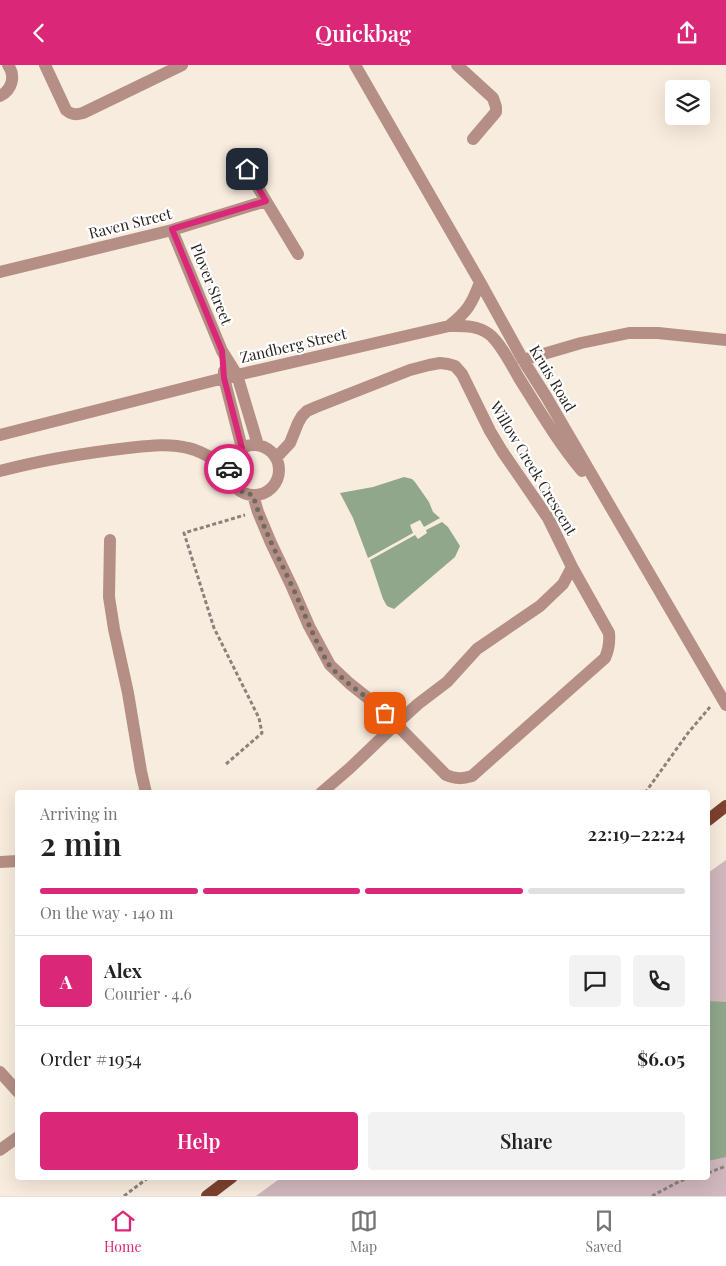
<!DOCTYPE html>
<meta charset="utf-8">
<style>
:root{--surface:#fff;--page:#f2f2f2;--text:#222;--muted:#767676;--line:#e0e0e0;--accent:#db2777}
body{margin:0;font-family:"Playfair Display",serif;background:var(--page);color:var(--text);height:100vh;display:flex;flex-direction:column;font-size:19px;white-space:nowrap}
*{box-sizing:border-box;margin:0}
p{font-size:16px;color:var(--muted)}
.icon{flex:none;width:28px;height:28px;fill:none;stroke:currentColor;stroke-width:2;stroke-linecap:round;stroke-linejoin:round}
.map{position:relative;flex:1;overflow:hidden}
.panel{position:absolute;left:15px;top:725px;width:695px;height:390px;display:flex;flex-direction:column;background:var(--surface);border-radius:5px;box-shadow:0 5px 20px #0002}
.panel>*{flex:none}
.fabs{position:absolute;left:665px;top:15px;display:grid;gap:10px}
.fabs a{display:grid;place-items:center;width:45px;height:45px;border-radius:5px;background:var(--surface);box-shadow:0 5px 20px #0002;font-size:25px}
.pin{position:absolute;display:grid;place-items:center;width:42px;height:42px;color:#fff;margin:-21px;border-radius:10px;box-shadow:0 2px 8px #0006}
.courier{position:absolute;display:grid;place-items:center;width:50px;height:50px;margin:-25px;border:4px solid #db2777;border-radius:50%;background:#fff;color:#222;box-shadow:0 1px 6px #0007}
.overview em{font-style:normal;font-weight:600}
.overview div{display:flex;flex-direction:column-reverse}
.overview{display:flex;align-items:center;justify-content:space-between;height:85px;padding:0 25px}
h1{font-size:32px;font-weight:600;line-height:38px}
.bar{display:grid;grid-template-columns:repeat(4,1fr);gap:8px 5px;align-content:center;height:60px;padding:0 25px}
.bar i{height:6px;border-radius:4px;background:var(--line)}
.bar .on{background:var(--accent)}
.bar p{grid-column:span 4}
.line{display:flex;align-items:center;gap:12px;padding:0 25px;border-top:1px solid var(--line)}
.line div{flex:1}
.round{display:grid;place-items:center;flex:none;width:52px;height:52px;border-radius:5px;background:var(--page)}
.primary-button{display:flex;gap:10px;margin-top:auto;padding:10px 25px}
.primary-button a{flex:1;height:58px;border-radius:5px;background:var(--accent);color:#fff;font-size:20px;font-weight:600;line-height:58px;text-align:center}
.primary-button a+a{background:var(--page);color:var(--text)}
header{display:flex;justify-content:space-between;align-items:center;height:65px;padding:0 25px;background:var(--accent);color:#fff;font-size:22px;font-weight:600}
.dock{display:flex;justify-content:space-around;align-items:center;height:70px;border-top:1px solid var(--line);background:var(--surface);font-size:14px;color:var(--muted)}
.dock a{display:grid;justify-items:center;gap:2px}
.dock .on{color:var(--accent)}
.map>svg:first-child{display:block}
.green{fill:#d1b7be}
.water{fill:#90a78b}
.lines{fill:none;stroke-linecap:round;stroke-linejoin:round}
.path{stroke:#8b8279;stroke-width:3;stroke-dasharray:4 2.5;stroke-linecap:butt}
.minor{stroke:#b58f85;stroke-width:12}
.major{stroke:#7e402f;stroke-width:12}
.done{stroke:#716a62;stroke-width:5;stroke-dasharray:0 9}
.route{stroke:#db2777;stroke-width:6}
.labels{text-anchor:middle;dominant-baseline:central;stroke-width:4.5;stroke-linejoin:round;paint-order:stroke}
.street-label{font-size:15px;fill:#29241f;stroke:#fff}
</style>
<header><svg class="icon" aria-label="back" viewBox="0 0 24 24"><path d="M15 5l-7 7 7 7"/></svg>Quickbag<svg class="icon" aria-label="share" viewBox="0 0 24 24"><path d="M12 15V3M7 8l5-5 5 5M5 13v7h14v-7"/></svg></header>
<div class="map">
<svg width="726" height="1131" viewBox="0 0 726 1131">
<rect width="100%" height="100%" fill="#f8ecde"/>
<path class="green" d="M726,795V1131H256L282,1112H708V808Z"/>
<path class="water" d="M404,412L412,414L415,417L429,437L433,447L440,453L424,462L420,455L410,460L413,468L368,493L353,453L340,428L373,422Z
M442,457L448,462L460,481L455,492L394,544L387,541L383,534L370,495L415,470L418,474L427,468L426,465Z
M708,936L726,937V1092L708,1096Z"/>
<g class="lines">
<path class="path" d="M226,699L262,668L259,653L214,563L184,468L245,450
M645,728L688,668L710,642
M708,1108L726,1101
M124,1131L149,1112
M652,1131L680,1116L692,1112"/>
<path class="minor" d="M45,0L66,45C72,50 76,50 83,48L182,0
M355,0L480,217L523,295L547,333L726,640
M457,0L493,33L496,42V47L473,74
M0,31C12,25 16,11 8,0
M247,104L266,136
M172,165L222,286L237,310L258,380
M0,207L172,165L266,136L298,189
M449,261C467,247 472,239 480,217
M523,295L581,278L629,268H658L726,275
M224,306V313L242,383
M0,370L224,313L449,261C463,261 477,260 489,269C500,277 512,301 519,313C539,345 558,377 582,406
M229 405a25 25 0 1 1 50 0a25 25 0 1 1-50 0Z
M276,393L290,378L298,358L302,351L307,346L316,342L410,305L429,300L440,298L448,299L455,301L462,309L490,366L502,386L548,453L572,502L563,519L540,541L477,584L447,617L418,639L396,659L350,703L321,728
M0,406C42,395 84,388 128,383C147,381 169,378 188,383C203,386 216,396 229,403
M253,430L258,447L271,478L292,522L309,561L330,600L349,618L374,638L396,659L446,710C456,714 462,714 472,711L605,593C609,584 610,578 609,568L572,502
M110,475L109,532L114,564L128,628L141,706L146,728
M0,797L18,796
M0,1007L18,1027
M0,1085L18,1072"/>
<path class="major" d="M708,755L726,741
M207,1131L232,1112"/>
</g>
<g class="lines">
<path class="done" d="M229,404C230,420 238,427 253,430C262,462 278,491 292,521C301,540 308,559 317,577C321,585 325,594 330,601C346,619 368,632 385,648"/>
<path class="route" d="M229,404C230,394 234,389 242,383L224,313L222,286L172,164L266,136L247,104"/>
</g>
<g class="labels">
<g class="street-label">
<text transform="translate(130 158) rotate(-14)">Raven Street</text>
<text transform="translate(212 219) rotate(68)">Plover Street</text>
<text transform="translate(293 280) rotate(-13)">Zandberg Street</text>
<text transform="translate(553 313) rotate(59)">Kruis Road</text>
<text transform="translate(534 403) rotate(59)">Willow Creek Crescent</text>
</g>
</g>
</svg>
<div class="fabs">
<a><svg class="icon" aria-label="layers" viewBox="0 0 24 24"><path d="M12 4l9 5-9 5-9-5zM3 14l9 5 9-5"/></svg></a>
</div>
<div class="pin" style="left:385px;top:648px;background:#ea580c"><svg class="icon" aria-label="bag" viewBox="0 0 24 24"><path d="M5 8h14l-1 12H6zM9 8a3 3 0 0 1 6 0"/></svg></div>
<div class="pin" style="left:247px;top:104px;background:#1f2937"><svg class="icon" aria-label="home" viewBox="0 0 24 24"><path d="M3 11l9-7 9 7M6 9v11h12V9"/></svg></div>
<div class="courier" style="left:229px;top:404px"><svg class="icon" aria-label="car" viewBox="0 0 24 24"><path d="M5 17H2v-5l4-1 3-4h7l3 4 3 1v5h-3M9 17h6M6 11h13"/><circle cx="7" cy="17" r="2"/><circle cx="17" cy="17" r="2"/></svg></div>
<section class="panel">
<div class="overview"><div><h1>2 min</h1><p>Arriving in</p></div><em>22:19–22:24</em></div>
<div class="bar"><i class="on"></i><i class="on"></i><i class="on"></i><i></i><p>On the way · 140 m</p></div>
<div class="line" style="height:90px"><b class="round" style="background:var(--accent);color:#fff">A</b><div><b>Alex</b><p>Courier · 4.6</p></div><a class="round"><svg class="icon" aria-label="chat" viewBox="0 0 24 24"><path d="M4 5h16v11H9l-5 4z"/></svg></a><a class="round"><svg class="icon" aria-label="phone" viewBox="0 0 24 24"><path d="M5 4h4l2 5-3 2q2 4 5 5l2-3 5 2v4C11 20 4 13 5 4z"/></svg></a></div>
<div class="line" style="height:65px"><div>Order #1954</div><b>$6.05</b></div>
<div class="primary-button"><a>Help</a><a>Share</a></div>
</section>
</div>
<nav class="dock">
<a class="on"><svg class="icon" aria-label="home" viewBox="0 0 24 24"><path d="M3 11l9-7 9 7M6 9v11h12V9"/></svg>Home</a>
<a><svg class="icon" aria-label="map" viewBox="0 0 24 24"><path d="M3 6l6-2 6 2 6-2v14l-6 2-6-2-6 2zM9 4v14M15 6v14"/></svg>Map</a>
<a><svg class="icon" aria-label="saved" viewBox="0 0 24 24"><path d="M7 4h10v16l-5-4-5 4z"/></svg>Saved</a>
</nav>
